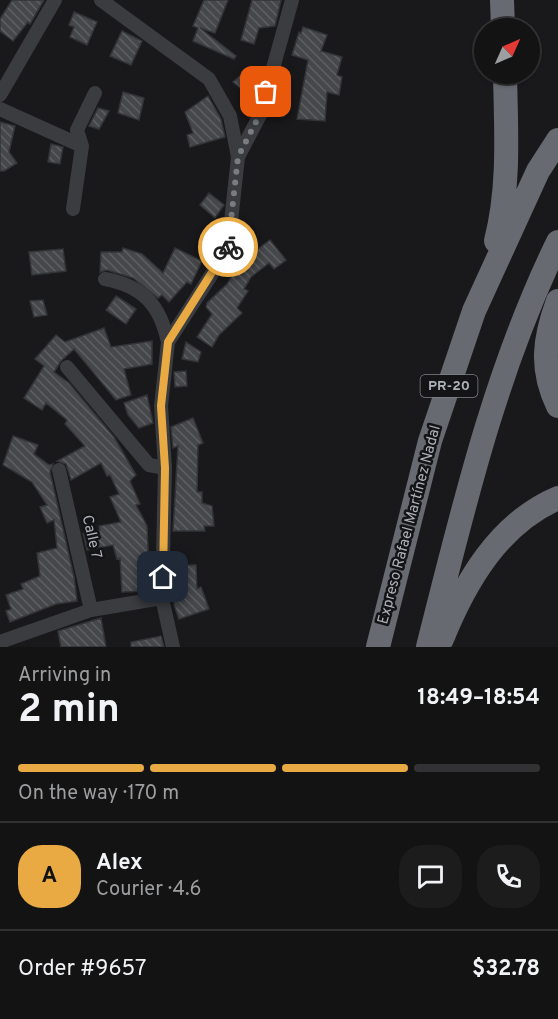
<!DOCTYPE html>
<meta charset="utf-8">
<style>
:root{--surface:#131314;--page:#1c1c1d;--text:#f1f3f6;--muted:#9d9ea0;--line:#323234;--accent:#e9aa43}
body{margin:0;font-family:Overpass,sans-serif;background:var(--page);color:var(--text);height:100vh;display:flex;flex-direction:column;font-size:22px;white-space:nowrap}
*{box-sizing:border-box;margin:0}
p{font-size:20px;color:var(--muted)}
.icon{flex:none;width:33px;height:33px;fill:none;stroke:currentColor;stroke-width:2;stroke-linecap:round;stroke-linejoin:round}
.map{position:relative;height:647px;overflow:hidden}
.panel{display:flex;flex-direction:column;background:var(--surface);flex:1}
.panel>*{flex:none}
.needle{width:39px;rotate:45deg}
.tools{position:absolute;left:474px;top:18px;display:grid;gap:12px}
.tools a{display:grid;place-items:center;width:66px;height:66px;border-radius:50%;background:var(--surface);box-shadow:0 2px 4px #0004,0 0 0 2px var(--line);font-size:30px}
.pin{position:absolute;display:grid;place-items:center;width:51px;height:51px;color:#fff;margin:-26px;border-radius:12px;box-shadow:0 3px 9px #0006}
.courier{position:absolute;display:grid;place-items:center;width:60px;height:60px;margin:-30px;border:4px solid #e9aa43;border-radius:50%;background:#fff;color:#222;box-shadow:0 2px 8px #0007}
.overview em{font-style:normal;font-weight:700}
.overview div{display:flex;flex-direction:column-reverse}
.overview{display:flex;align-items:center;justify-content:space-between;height:102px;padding:0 18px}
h1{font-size:39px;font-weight:700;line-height:45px}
.bar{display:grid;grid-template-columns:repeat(4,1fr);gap:9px 6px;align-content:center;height:72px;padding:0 18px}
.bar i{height:8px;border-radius:4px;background:var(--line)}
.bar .active{background:var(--accent)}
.bar p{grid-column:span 4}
.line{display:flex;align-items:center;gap:15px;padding:0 18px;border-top:2px solid var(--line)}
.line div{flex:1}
.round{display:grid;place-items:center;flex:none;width:63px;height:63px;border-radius:24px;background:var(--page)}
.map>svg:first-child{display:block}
.building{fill:url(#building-back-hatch);stroke:#333437;stroke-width:1.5}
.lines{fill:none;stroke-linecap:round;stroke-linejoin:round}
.minor{stroke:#3b3c40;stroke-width:14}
.motorway{stroke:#676a71;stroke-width:24}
.done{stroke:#797c82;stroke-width:6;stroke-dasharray:0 10.8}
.route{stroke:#e9aa43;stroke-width:8}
.labels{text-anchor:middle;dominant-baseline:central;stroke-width:5;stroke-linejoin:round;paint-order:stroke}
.shield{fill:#141416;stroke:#7f8289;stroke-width:1.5}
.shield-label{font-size:14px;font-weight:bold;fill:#adb1ba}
.street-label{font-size:15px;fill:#adb1ba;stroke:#141416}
</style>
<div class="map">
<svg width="558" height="647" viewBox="0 0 558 647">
<defs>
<pattern id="building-back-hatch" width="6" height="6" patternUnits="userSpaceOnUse" patternTransform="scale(1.5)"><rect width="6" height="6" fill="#46474b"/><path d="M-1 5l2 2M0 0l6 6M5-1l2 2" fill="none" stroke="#5e5f63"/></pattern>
</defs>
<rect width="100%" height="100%" fill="#19191b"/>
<path class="building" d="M12,0H44L30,24L28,22L13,41L0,31V19Z
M204,0H228L215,33L200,28L236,56L234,59L193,41L198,28L193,26Z
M252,0H281L275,26L259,28L254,44L241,40Z
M74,12L97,22L87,45L70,37L74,27L69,25Z
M303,27L327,35L321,51L342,57L337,75L342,77L339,95L327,92L325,121L297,119L308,60L292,55L299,32L301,33Z
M122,31L142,41L131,65L110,56Z
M250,67L261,76L255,84L258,87L252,98L233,82Z
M123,92L144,98L139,120L118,113Z
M208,96L221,119L225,137L190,147L187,135L193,133L185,112Z
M98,108L109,111L99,129L89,126Z
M0,122L15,126L9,152L17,163L4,171H0Z
M51,144L63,147L60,164L48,162Z
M209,193L224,205L215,218L200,205Z
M270,240L286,260L274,269L269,263L251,277L244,289L248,291L237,308L242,313L219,335L212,347L197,337L212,314L206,307L207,303L227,284L239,263Z
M123,248L142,254L163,273L175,248L202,261L191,284L187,282L169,302L162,295L158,298L133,278L107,270L100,272L101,252H122Z
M63,249L66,271L32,275L29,252Z
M116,296L136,309L126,324L106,310Z
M43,300L47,315L34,317L30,301Z
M104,328L111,347L152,341V364L124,369L131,395L116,400L74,349L61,361L54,372L69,383L114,437L136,475L130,481L140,504L136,505L147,526L150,591L122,592L120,558L117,559L113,545L87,550L83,533L100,530L99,526L121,522L110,497L119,494L110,475L107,476L101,463L71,480L66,464L57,461L85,446L65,424L67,420L46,403L42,410L24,398L44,366L35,359L56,335L65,342Z
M186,342L201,352L198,362L182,359Z
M186,371L187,386L175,387L174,372Z
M147,395L153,423L139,428L128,415L124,403Z
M193,418L203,443L198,445L197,492H202V503L212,506L214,526H204L205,531H173L178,446L173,448L171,427Z
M13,436L38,445L34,454L49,465L53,464L50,472L74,577L77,601L56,604L10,622L6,611L11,609L6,595L23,589L21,584L40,576L37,553L57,548L54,520L47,523L40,507L47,505L32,482L3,465Z
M173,565H196L197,589L201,587L209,609L179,619L174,605Z
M101,618L106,647H61L58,631Z
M161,636L164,647H131V642Z"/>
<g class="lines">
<path class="minor" d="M101,0L209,79L230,116L238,157
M0,95L55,0
M0,109L82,146
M73,209L82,146L77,130L95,93
M105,279C143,286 160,305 168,342
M67,367L149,465L165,468
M59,470L91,610
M0,642L91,610L162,598
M173,647L162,598L165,468L161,406L168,342L228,249L238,157L260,115L292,0"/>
<path class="motorway" d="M502,0L503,28
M496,241C510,186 506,130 505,74
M558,301C544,339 540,369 558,406
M442,639C465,582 499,523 558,498
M378,647L430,441L474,311L538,171L558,140
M428,647C463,509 495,371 558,242"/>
</g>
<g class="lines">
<path class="done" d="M228,247L238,157L260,114L266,92"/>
<path class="route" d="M163,577L165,468L161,406L168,342L228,247"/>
</g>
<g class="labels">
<rect class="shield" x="420.5" y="375" width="57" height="22" rx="4.5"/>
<g class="shield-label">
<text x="449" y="386">PR-20</text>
</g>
<g class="street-label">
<text transform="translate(410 525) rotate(-75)">Expreso Rafael Martínez Nadal</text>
<text transform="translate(91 537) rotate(77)">Calle 7</text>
</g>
</g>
</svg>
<div class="tools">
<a><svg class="needle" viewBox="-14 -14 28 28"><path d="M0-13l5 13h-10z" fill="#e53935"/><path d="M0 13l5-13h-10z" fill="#9d9ea0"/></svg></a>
</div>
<div class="pin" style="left:266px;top:92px;background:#ea580c"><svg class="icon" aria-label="bag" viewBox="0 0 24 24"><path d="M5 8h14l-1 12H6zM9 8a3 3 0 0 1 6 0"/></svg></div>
<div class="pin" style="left:163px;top:577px;background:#1f2937"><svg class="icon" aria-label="home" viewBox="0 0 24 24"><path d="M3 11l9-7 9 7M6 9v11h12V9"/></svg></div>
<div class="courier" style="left:228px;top:247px"><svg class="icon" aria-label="bike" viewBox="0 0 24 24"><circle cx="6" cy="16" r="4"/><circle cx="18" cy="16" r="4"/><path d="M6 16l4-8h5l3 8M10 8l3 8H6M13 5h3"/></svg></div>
</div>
<section class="panel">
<div class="overview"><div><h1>2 min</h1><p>Arriving in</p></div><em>18:49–18:54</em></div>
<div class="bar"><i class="active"></i><i class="active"></i><i class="active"></i><i></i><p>On the way · 170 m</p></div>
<div class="line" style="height:108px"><b class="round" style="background:var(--accent);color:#111">A</b><div><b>Alex</b><p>Courier · 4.6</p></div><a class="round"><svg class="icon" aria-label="chat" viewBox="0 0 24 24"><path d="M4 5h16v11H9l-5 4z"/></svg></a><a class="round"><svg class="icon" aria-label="phone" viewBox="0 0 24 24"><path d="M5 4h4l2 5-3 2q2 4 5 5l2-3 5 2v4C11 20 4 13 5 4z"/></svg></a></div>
<div class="line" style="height:78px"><div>Order #9657</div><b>$32.78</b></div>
</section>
